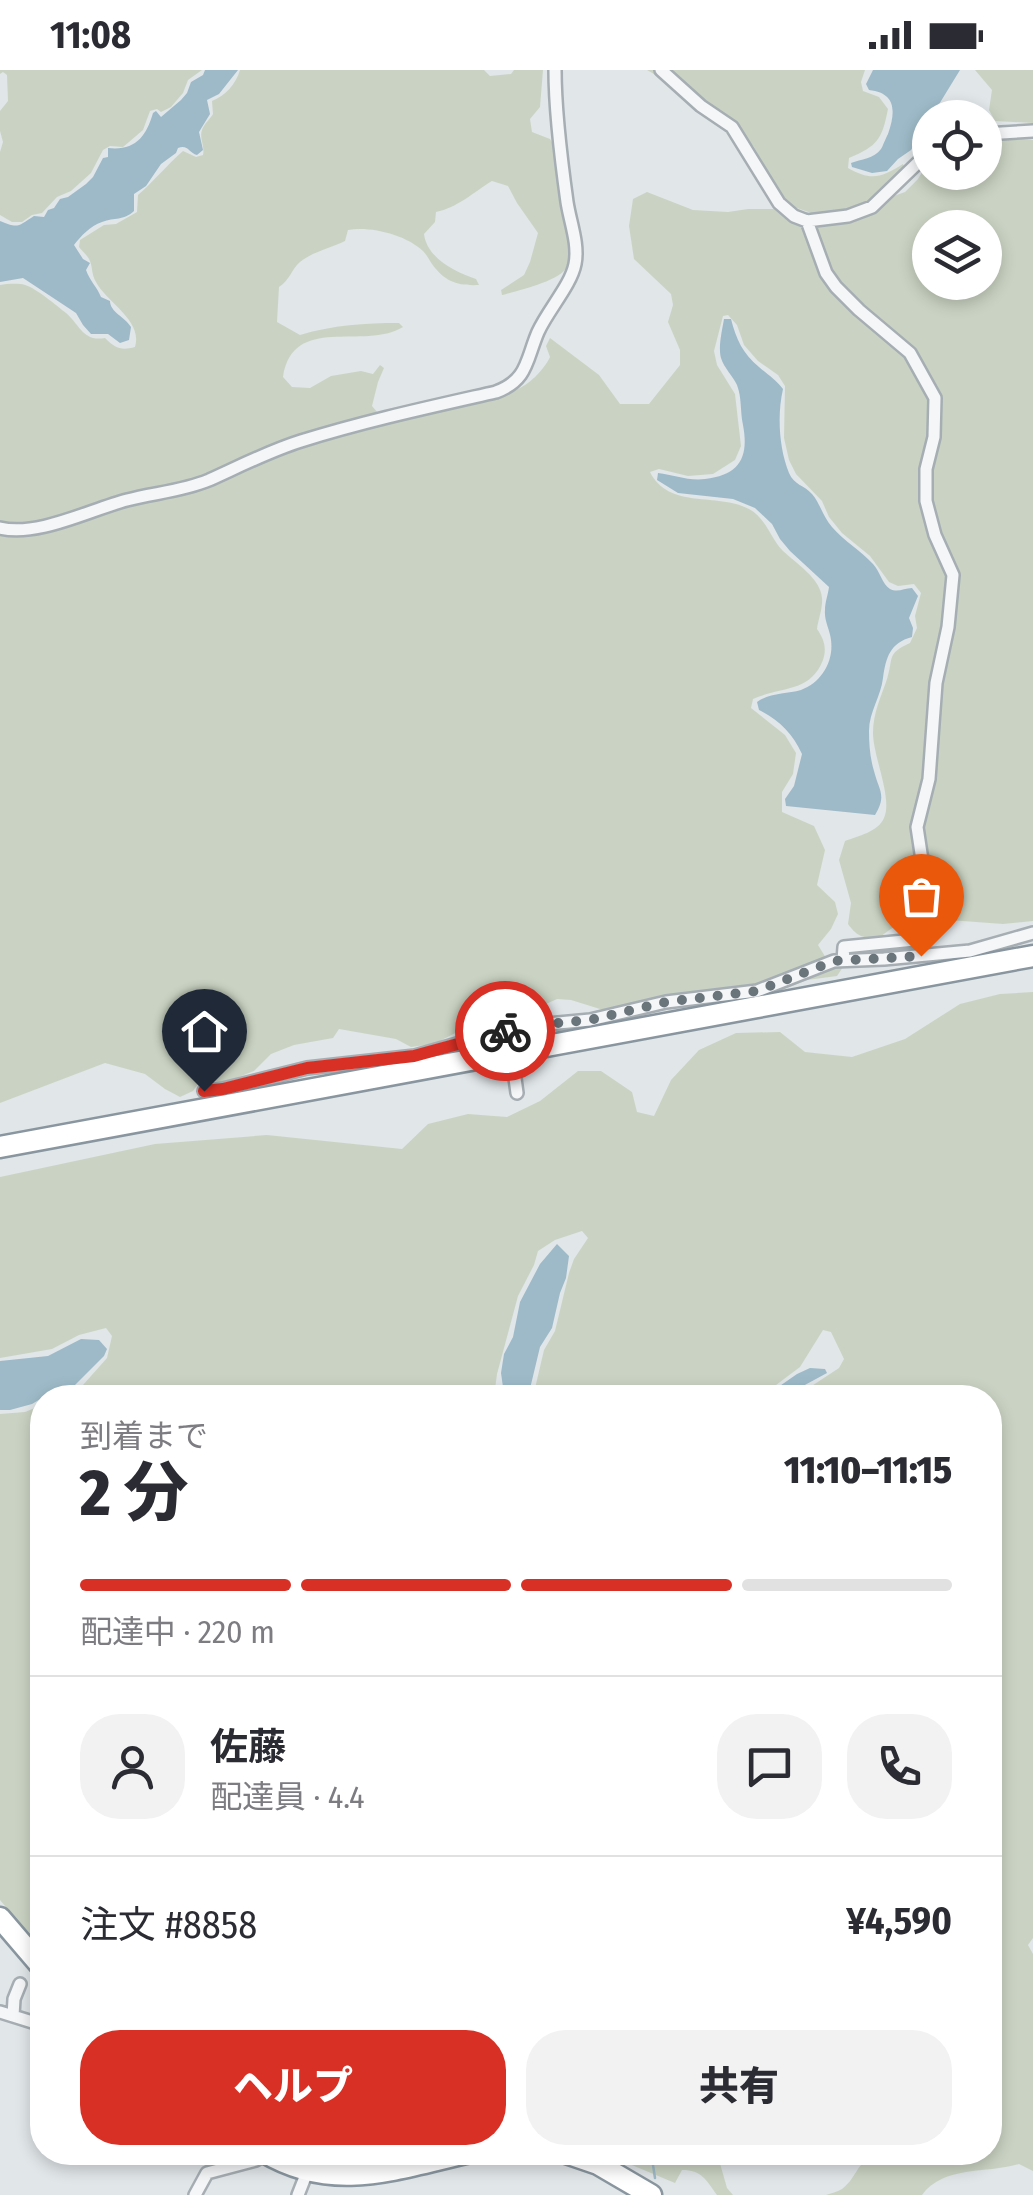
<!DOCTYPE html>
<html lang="ja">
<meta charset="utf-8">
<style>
:root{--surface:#fff;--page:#f2f2f3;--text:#2b2b33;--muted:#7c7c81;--line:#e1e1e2;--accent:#d93025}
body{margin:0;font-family:"Fira Sans Condensed","Noto Sans JP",sans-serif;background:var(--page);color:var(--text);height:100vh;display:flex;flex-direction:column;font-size:38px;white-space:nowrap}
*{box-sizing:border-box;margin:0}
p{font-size:32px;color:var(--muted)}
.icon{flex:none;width:55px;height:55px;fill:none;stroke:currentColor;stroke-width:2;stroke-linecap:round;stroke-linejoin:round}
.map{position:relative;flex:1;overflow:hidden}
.details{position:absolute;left:30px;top:1315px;width:972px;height:780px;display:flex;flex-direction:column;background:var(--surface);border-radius:40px;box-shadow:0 5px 15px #0003}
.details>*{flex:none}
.tools{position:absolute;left:912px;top:30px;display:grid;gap:20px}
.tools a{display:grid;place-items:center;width:90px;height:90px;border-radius:50%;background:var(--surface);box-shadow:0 5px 15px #0003;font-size:50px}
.pin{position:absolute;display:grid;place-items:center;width:85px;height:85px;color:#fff;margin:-102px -42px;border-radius:50% 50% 50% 0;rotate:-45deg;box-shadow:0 0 10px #0007}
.pin .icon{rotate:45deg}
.courier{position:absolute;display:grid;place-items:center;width:100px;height:100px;margin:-50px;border:8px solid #d93025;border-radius:50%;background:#fff;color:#222;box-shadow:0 2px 12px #0007}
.summary em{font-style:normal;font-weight:800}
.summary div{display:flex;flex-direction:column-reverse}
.summary{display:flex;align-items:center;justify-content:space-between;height:170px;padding:0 50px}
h1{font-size:65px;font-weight:800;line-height:75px}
.bar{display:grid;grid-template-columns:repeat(4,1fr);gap:15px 10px;align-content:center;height:120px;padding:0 50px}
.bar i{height:12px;border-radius:8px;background:var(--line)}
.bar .selected{background:var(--accent)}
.bar p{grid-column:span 4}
.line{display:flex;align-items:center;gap:25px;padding:0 50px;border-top:2px solid var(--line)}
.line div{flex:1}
.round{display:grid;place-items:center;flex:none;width:105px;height:105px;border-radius:40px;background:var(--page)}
.cta{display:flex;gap:20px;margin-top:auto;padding:20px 50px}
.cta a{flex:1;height:115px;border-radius:40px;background:var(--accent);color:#fff;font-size:40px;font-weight:800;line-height:115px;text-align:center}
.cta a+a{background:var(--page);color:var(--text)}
.status{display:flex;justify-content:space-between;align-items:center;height:70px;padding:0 50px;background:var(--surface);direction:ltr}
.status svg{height:28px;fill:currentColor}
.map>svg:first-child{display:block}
.green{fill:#cad3c3;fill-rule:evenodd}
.water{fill:#9ebac8}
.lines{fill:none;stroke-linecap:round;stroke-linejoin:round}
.stream{stroke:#9ebac8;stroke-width:2.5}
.minor-casing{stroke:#a6aeb3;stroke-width:16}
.trunk-casing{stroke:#89969f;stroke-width:25}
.motorway-casing{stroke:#89969f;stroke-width:25}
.minor{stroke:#f4f6f8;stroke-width:11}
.trunk{stroke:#fff;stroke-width:20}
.motorway{stroke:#fff;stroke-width:20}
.done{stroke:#6a747b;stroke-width:10;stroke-dasharray:0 18}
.route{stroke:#d93025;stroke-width:12}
</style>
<div class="status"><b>11:08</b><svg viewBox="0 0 49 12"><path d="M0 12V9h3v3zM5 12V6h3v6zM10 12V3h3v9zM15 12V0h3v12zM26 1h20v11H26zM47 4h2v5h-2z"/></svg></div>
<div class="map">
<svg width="1033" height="2125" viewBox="0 0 1033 2125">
<rect width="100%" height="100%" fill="#e1e6e9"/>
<path class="green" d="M0,0H202L188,10L183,23L171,37L161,42L157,39L150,41L143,60L129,72L123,77L110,76L103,80L91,103L71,121L57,127L42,143L32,145L22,152H12L0,145V82L3,72L0,61V41L8,31L7,5L3,2L0,4Z
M240,0H484L490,6L511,4L514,0H543L540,37L530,49L532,62L550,69L555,77C559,102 576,177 567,197C560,211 517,221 502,225L501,220L524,205L530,192L538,163L517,133L508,116L492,111C474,122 457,138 436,142L435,152L424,164C427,188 455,202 476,209L479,215C458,216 445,212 432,194C429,190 427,185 423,181C406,165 371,156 348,160L345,171C331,178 312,182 300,192C291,200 290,210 279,217L277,252L300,265C333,255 365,253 399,253L403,257C364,281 293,243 283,307L292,317L310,318L331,306L361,301L373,304L380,295L384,298L378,312L372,336L378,343L406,339L502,312L515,320C528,316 544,300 550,287L546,276L550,268L599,305L620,334H649L680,295V280L668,252L673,235L671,224L634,189L629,156L633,129L647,122L693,140L728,142L748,139H776L793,151L813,155L905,122L918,109L930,89V102H985V66L1033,70V851L1003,854L949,850L940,840L936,820L927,818C926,853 900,847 880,868C864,868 858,868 848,854L851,833L839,790L845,771C858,766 878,762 884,748C893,729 873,686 873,663C873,643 881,627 887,609C894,587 886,584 910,573L917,558L915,546L921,523L914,514L898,516L889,512L870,486L842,463L829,447L822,431L796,404L789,390L784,368L785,316L778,305L758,291L744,275L737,255L728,245L723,246L714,281L717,295L735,324L741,376L735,390L713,404L688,406L659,399L650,402C669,440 717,422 749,439C766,448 770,468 783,481C796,493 821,509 822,528C823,538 818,550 817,559C824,569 827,578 823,590C810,623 782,616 753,629L751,638L785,665L796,683L793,704L782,722V742L814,756L825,780L817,815L835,832L838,844L831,859L818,875L826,888L843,897L837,906L807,910L782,920L768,915H744L646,929L616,939H600L571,930L557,929L509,951L467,957L434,974L411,977L396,969L339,959L333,968L294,975L271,984L254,1001L226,1012L201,1010L193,1021L180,1027L165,1019L145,1004L105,993L0,1033V215C7,214 18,213 25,215C36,218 57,236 66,243C80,255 83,272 105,268C115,278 121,281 135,277C143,250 107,233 96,212C91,204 93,196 89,189C87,185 82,181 79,177L80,170L104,155L116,154L137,142L138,125C154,111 167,95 183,81L196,87L203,85C205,76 199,68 202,60C204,54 210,49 213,44L212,31C225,26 236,14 240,0ZM930,158H985V212H930Z
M647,0H865L861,12L863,21L879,27L888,39C882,69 878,76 849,88L848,98C871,111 881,108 903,94L905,101L869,133L842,142L814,144L791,136L774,114L754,77L733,52L696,27L673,2L654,4Z
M975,0H1033V53L995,51L989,40L992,20Z
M1033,922V1868L1028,1875L1033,1884V2101L1019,2094C987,2104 944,2095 922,2125H826C831,2123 837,2122 842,2119C861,2105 857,2080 888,2092L896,2083L990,2082V1328L795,1327L839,1298L844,1289L831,1262L823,1260L800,1297L760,1327H533L544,1280L555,1261L569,1203L574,1189L588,1168L582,1161L555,1170L538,1181L534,1195L518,1226L497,1304L494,1327H67L75,1324L107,1288L112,1266L106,1258L79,1265L52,1279L0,1288V1107L155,1074L267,1065L402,1079L428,1054L468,1044L507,1047L540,1031L578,1001H601L632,1022L637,1042L654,1046L671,1010L699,980L736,963L780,962L805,982L852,987L905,969L960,934L1000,924Z
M42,1335V1880L0,1830V1344L25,1342Z
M299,2083H405C371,2096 336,2091 301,2086Z
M603,2083H717L727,2118L733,2125H717C706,2110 702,2100 682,2100L675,2113Z"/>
<path class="water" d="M205,0H238L219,24L207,30L210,44L199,62L203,80L197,85C189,83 188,74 178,78L176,83L161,94L146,116L134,124V141C123,151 115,147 102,152C90,156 81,166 74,175L83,189L90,193L86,200C90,211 97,217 101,227L110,231C110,242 125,247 131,257L129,270L120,273L108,264H91L83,255L76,243L23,208L0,212V151C19,159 18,156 34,146L44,147L48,140L54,138L60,129L68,127L86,114L93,107L103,88L108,87V78C135,81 146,67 153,43L156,41L161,47L181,30L187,23L191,12L203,5Z
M873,0H960L911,80L898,89L887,101L872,103L852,97L851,93C861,89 874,89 881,79C882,78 887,65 888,64C896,41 896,23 869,20L866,14Z
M724,249H731C736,269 743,284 759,297C768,305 775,309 783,319C777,345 779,378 789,403C794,415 804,415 812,424C820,433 823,447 832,457C844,471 860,480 873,494C880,501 882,514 890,519C898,523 904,518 912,518L918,526L909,548L913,558L912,567C890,573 886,587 883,608C881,626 869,642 869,661C869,674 870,688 874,701C879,721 887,725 875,745L786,736L785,729L794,716L802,684C792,663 780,651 759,640L757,632C769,623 787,624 801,620C821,613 834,592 831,570C830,560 824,551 825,540C825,532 828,525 829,517L790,481L780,469L772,454L755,438L733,429L678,423L657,410L658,403C674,405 688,411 705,409C740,405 749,387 743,355C740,341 742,328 737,315C733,306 724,298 721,288C718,277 722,261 724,249Z
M557,1174L569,1186L566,1208L560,1223L552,1258L540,1277L528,1327H498L503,1317L501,1303L504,1284L513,1267L520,1232L540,1194Z
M81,1269L99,1270L107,1279L104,1286L67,1323L56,1327L42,1328L32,1334L10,1340H0V1291L48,1286Z
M810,1298L825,1299L827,1303L803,1316L789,1327H764L797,1304Z"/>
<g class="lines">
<path class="stream" d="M651,2082L655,2108"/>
<g class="minor-casing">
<path id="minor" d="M661,0L701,36L732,57L779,133L794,146L807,151L848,146L872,137L930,81
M985,64L1033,61
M807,151L826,203L836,217L859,240L910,283L935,328L934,367L926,399V431L935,465L953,505L948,557L936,613L929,709L917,757L932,856L924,869L844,877L843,890
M0,458C38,467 89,440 127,430C153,423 183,421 209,410C240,396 269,381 301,371C365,351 430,337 496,322C528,310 526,290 538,262C548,240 571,215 575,194C579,174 570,152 567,132C561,89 555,43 555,0
M506,960L526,956L590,950L666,932L757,921L834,891L884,889L970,881L1033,863
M514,1001L517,1023
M204,1021L223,1019L307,998L415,986L506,960L509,969
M0,1942L42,1955
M13,1946L14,1929L20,1914
M195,2125L207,2103L256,2090L266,2084
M298,2125L307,2102"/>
</g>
<g class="trunk-casing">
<path id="trunk" d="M0,1848L42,1897
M264,2082C334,2124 398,2098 471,2082
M563,2082L598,2094L651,2125"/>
</g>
<g class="motorway-casing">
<path id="motorway" d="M0,1077L1033,886"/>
</g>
<use href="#minor" class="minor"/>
<use href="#trunk" class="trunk"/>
<use href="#motorway" class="motorway"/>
</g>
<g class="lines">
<path class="done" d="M505,961L526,956L590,950L666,932L757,921L834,891L921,886"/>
<path class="route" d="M204,1021L223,1019L307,998L414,986L505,961"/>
</g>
</svg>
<div class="tools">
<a><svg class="icon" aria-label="locate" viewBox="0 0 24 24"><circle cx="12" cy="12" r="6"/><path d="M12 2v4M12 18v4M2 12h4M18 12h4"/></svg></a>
<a><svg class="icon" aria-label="layers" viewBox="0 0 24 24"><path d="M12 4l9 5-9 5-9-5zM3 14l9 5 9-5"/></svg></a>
</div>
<div class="pin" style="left:921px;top:886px;background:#ea580c"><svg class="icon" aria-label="bag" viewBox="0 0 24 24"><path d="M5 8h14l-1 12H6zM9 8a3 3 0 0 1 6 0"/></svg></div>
<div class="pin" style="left:204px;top:1021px;background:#1f2937"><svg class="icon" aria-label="home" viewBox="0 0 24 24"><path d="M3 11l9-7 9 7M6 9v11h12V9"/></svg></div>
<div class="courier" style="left:505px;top:961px"><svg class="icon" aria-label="bike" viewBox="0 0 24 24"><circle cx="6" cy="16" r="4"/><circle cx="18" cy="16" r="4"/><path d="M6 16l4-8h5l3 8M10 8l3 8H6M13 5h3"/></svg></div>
<section class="details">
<div class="summary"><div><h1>2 分</h1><p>到着まで</p></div><em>11:10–11:15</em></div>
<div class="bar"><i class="selected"></i><i class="selected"></i><i class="selected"></i><i></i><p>配達中 · 220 m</p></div>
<div class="line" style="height:180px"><a class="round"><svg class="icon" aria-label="person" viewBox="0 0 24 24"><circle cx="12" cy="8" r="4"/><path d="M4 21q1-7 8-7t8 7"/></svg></a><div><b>佐藤</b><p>配達員 · 4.4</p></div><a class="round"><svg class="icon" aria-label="chat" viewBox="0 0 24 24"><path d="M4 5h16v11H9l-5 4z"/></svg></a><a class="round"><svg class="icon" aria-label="phone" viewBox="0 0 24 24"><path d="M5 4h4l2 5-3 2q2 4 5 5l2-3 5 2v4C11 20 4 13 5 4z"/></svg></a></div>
<div class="line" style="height:130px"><div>注文 #8858</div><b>¥4,590</b></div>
<div class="cta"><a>ヘルプ</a><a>共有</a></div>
</section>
</div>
